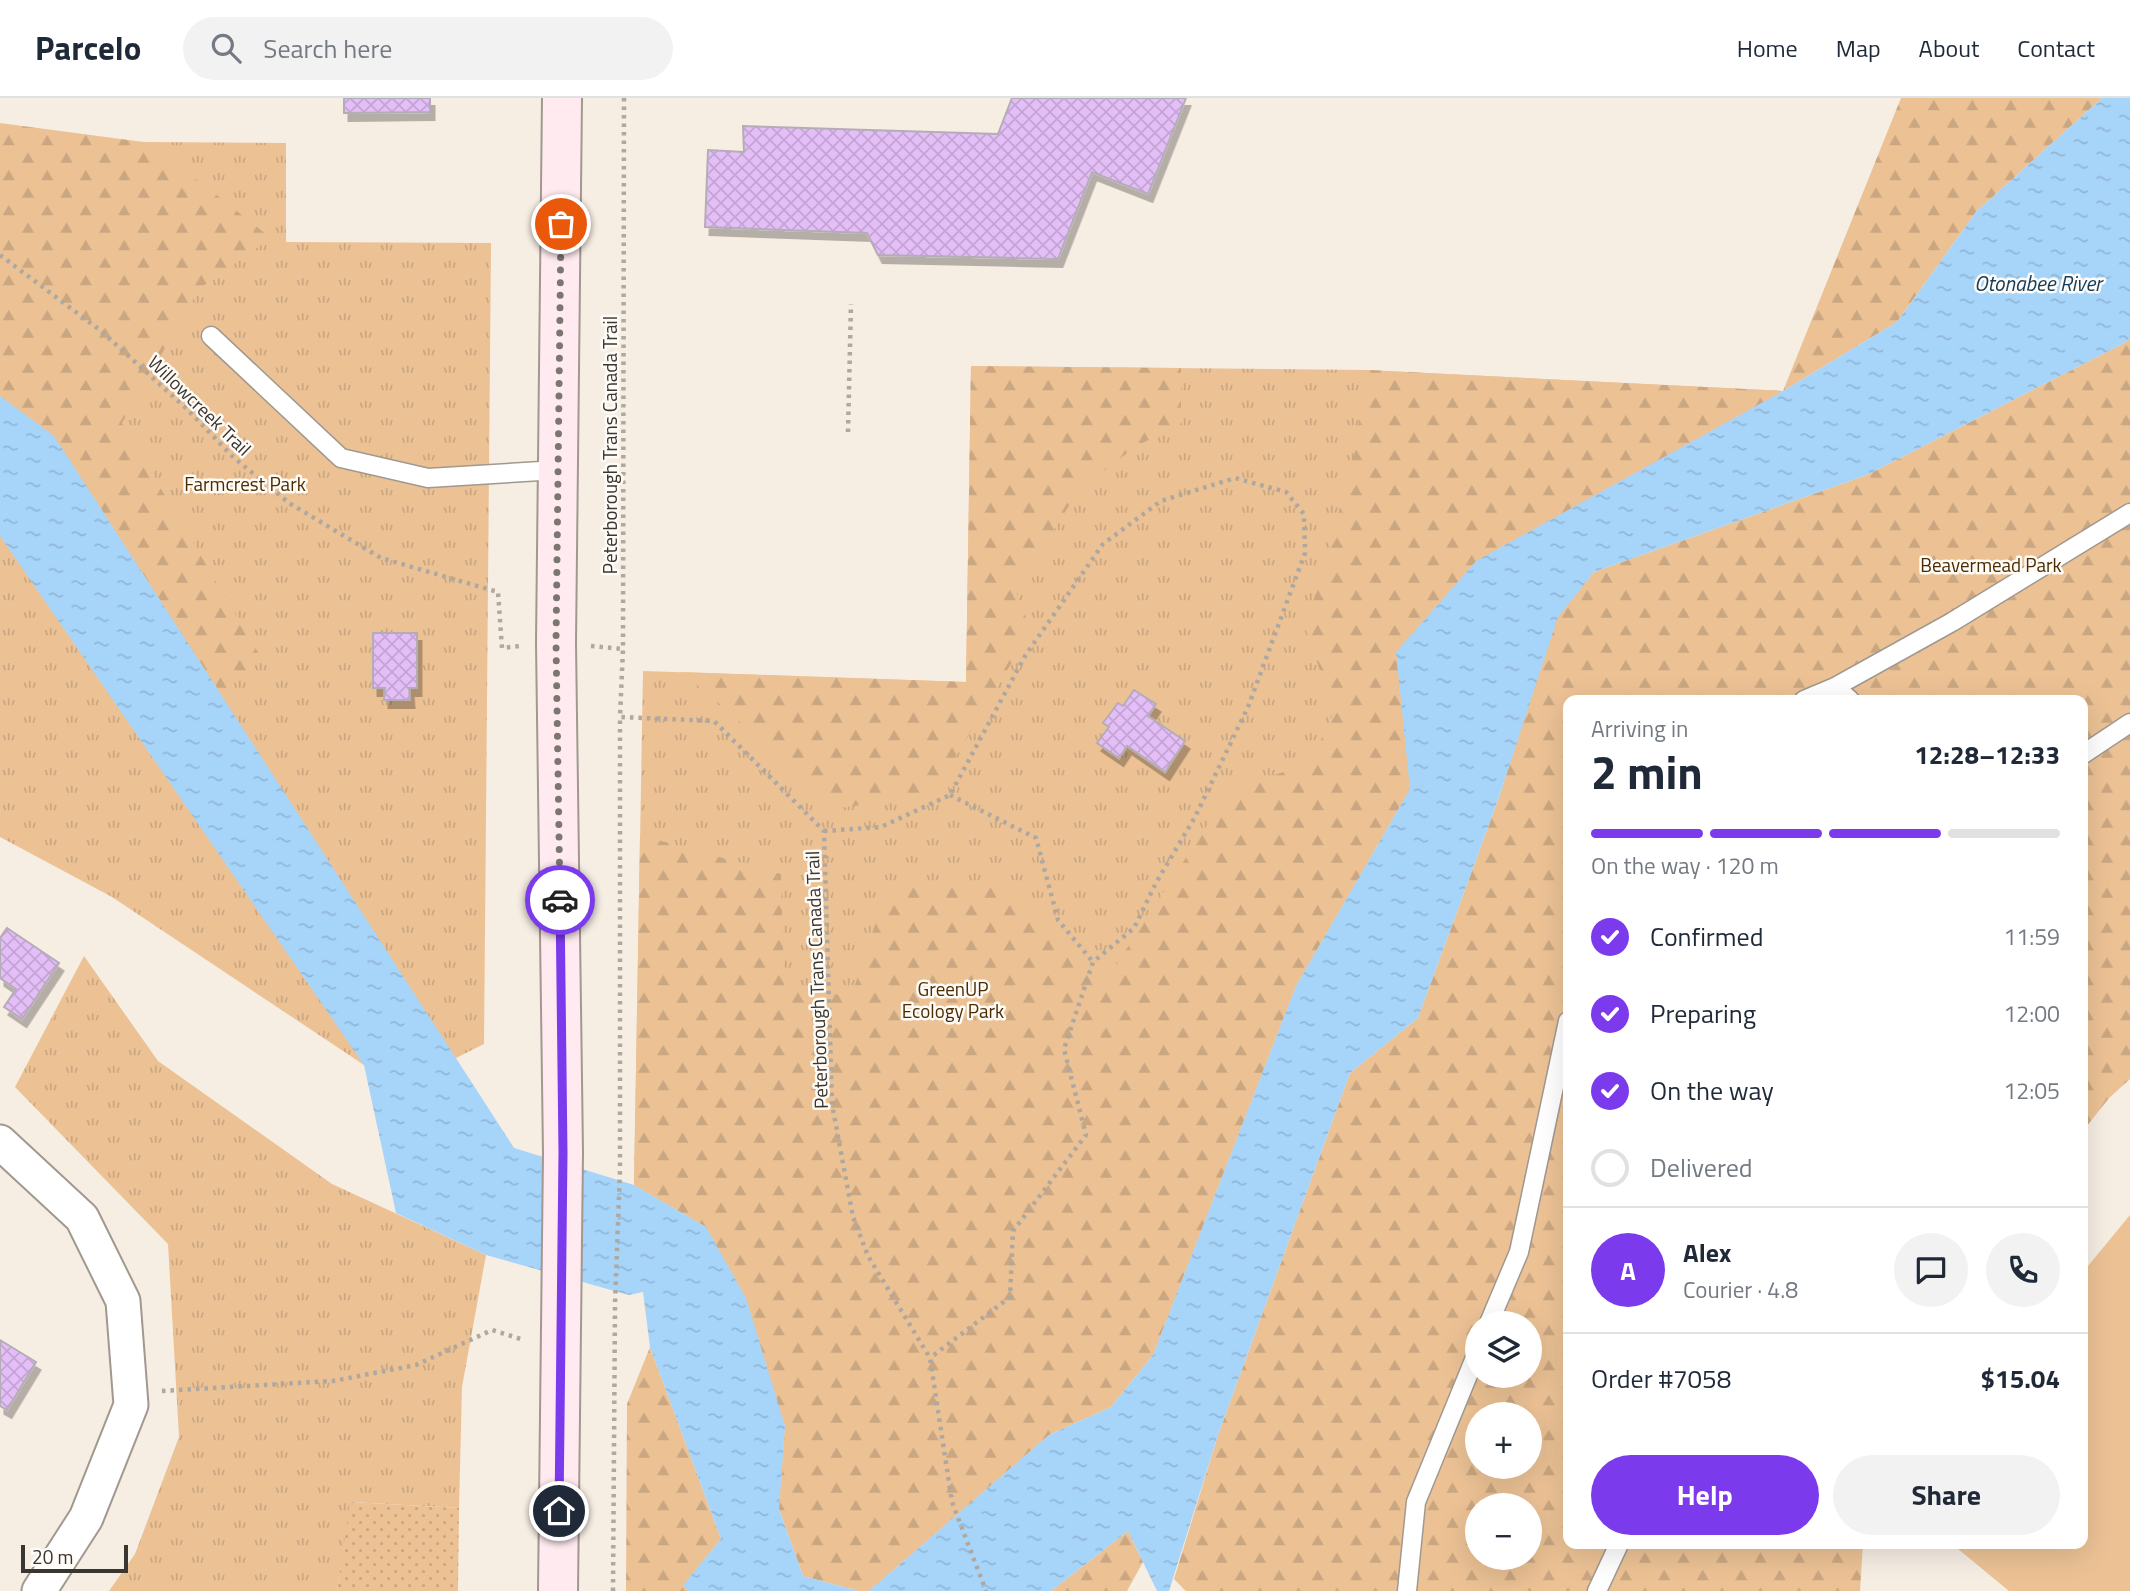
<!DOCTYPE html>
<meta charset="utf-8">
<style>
:root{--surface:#fff;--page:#f2f2f3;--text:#1f2937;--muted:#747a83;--line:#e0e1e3;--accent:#7c3aed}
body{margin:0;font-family:"Titillium Web",sans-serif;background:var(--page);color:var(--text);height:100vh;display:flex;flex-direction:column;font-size:26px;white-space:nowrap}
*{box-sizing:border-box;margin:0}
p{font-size:23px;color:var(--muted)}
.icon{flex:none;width:38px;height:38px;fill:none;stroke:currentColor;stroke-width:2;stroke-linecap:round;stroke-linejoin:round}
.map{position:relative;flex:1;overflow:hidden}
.sheet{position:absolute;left:1563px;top:597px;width:525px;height:854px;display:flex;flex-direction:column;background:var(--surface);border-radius:14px;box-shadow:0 7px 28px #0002}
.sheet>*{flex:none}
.buttons{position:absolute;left:1465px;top:1213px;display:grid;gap:14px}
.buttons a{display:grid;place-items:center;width:77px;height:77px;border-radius:50%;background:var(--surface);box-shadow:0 7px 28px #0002;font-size:35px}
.scale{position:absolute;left:21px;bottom:18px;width:107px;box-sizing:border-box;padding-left:7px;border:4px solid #393632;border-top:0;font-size:19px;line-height:24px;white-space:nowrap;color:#393632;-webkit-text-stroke:5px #fffbf7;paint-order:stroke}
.pin{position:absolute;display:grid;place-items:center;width:60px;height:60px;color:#fff;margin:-30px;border:4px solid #fff;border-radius:50%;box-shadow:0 2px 7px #0007}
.courier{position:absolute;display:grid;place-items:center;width:70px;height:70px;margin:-35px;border:5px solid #7c3aed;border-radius:50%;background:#fff;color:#222;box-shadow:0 2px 9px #0007}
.headline em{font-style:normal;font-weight:700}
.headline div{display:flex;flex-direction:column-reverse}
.headline{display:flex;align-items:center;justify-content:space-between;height:119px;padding:0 28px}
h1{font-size:46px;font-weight:700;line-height:52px}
.bar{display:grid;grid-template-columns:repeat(4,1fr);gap:10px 7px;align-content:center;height:84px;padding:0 28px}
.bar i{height:9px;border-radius:5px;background:var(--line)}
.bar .selected{background:var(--accent)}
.bar p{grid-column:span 4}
.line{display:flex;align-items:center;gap:18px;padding:0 28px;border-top:2px solid var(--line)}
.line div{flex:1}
.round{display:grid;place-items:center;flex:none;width:74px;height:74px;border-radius:37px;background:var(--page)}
ol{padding:0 28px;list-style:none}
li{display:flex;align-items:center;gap:21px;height:77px}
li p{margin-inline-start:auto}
li .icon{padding:7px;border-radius:50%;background:var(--accent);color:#fff;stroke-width:4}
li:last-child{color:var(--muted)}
li i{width:38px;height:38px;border:4px solid var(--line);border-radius:50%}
.primary-button{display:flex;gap:14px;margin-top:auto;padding:14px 28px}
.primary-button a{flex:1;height:80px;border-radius:42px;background:var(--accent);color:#fff;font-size:28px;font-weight:700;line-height:80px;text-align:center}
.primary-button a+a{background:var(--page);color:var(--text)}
header{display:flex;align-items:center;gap:42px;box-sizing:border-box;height:98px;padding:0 35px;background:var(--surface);border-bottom:2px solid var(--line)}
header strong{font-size:33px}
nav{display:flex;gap:38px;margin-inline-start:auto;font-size:24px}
.search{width:490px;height:63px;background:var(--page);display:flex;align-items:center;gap:18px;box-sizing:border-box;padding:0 24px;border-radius:38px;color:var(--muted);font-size:26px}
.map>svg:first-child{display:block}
.grass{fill:url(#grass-tufts)}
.forest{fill:url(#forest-firs);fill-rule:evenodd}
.garden{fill:url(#garden-dots)}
.pitch{fill:#ecc295}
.water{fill:url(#water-ripples)}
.building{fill:url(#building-cross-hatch);stroke:#b4adb7;stroke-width:2;filter:url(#shadow)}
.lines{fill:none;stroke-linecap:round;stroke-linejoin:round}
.lane-casing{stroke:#a1988f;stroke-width:21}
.street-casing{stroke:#a1988f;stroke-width:37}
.secondary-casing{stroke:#a1988f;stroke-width:42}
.path{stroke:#afa8a0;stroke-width:4.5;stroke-dasharray:3.5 5;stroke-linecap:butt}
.lane{stroke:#fff;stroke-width:18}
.street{stroke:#fff;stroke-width:33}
.secondary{stroke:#ffebef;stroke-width:38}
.done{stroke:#7b7670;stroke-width:7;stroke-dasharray:0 12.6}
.route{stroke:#7c3aed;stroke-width:9}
.labels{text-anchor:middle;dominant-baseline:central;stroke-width:5;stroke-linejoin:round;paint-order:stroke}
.street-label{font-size:19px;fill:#393632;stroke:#fffbf7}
.park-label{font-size:19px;fill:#4a2c00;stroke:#fffbf7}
.water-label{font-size:21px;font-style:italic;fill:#123e5c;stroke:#fffbf7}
</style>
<header>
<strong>Parcelo</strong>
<div class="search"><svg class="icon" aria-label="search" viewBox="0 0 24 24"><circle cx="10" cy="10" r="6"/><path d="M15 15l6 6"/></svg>Search here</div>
<nav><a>Home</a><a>Map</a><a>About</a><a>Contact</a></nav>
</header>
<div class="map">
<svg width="2130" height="1493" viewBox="0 0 2130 1493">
<defs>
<pattern id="grass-tufts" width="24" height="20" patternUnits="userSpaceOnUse" patternTransform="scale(1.75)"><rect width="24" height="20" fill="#ecc295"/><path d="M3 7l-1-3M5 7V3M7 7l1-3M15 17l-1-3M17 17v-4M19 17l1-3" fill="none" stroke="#cba781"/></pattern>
<pattern id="forest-firs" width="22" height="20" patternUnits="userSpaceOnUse" patternTransform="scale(1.75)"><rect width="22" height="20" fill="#ecc295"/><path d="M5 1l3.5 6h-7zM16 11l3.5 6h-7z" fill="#cba781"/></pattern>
<pattern id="garden-dots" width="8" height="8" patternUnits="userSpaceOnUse" patternTransform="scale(1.75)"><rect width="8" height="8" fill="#ecc295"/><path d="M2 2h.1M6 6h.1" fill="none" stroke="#cba781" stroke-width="1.8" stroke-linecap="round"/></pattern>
<pattern id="water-ripples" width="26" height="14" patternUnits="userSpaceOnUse" patternTransform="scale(1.75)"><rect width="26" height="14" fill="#a7d4f9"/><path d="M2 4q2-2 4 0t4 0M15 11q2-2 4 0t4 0" fill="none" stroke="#90b7d6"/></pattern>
<pattern id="building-cross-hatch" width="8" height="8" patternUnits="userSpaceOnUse" patternTransform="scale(1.75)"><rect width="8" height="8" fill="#e4bef7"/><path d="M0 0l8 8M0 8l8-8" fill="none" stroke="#c4a4d4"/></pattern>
<filter id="shadow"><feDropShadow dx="4.5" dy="8" stdDeviation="0" flood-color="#0004"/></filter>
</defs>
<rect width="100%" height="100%" fill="#f6ede3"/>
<path class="grass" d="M0,43L286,45V144L491,145L484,946L456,960L364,967L112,799L0,739Z
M971,268L1367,272L1783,293L1476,463L1410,691L1296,888L1153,1257L1049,1337L869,1493H858L779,1411L785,1327L706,1129L634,1087L643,573L966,584Z
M84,858L158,963L332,1086L486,1157L462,1289L459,1410L351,1404L337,1493H109L135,1456L179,1339L168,1146L15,989Z"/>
<path class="forest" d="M1901,0H2102L1976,114L1897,224L1783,293L1396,554L1410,691L1296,888L1153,1257L1111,1309L1049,1337L869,1493H858L803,1478L779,1411L785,1327L706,1129L634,1087L640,737L781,776L784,887L851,899L887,791L1000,781L1109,878L1230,692L1310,665L1334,614L1306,532L1352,366L1367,272L1783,293Z
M0,25L151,45L271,140L199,191L122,325L262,561L221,596L54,338L0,298Z
M2130,239V981L2109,1000L2083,1033L2082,602H1568V1446H1863L1860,1493H1186L1174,1481L1218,1337L1350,975L1418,920L1499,699L1557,519L1594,474L1867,377L2126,244ZM1477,1225H1530V1278H1477ZM1477,1316H1530V1368H1477ZM1477,1407H1530V1460H1477Z
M971,268L1181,270V325L1135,349L1078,393L1016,494L1031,532L933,697L832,711L732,616L681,574L966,584Z
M650,1249L721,1441L684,1487L689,1493H626L627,1306Z
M1128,1433L1143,1464L1127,1493H1051Z"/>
<path class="garden" d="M350,1404L459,1410L458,1493H337Z"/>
<path class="pitch" d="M2130,1117V1493H2009L1952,1446H2082L2083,1174Z"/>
<path class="water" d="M2102,0H2130V239L2126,244L1867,377L1594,474L1558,519L1499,699L1418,920L1350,975L1218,1337L1169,1493H1157L1128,1433L1051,1493H869L1049,1337L1111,1309L1153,1257L1296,888L1410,691L1396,554L1476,463L1783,293L1897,224L1976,114Z
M0,298L54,338L514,1050L634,1087L706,1129L746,1200L785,1328L779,1411L803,1478L858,1493H689L683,1487L721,1441L650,1249L643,1194L629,1197L486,1157L396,1115L364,967L0,438Z"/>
<path class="building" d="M344,0H430V14L344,15Z
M1012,0H1186L1148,96L1092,74L1058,161L878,157L867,135L705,129L708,52L744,54L743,28L998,36Z
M373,535H417V590H409L410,602H384L385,590H373Z
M1134,592L1156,606L1148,618L1185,643L1165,674L1127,648L1119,660L1097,645L1109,629L1103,625L1118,605L1123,608Z
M7,830L59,865L22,921L4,909L16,891L0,880V840Z
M0,1242L36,1264L7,1312L0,1308Z"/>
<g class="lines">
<g class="lane-casing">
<path id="lane" d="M211,238L341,360L428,380L557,372
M1835,589L1850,602
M1804,602L1835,589L1952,524L2130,415
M2082,657L2130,625
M1489,1225L1519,1154L1568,923
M1407,1493L1416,1404L1477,1255
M1597,1493L1619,1446"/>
</g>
<g class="street-casing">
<path id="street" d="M0,1044L82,1120L123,1203L131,1307L86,1420L39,1493"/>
</g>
<g class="secondary-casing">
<path id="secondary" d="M558,1493L563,1055L556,545L562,0"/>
</g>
<path class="path" d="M624,0L623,551L620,619L714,623L824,733L832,1006L853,1119L868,1158L930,1260L952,1404L986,1493
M0,157L101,233L188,312L233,359L289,405L381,460L498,494L502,550L520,548
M848,334L851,206
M591,548L623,551
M950,697L1036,740L1058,822L1093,864
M824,733L881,729L950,697L1025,558L1103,446L1161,403L1235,380L1286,394L1304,416L1305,455L1248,609L1195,719L1157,783L1134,830L1093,864L1064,951L1086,1037L1013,1133L1010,1199L930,1260
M162,1293L333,1283L416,1267L492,1232L524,1242
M613,1493L615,1206L620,1072V619"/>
<use href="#lane" class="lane"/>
<use href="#street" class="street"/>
<use href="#secondary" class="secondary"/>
</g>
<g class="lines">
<path class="done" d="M560,802L556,545L561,126"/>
<path class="route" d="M559,1413L563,1055L560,802"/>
</g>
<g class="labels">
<g class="street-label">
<text transform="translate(200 307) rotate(44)">Willowcreek Trail</text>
<text transform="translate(609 347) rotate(-90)">Peterborough Trans Canada Trail</text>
<text transform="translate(816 882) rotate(-92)">Peterborough Trans Canada Trail</text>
</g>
<g class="park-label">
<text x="245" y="385">Farmcrest Park</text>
<text x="1991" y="466">Beavermead Park</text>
<text x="953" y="890">GreenUP<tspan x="953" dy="22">Ecology Park</tspan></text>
</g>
<g class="water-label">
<text x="2038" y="185">Otonabee River</text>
</g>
</g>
</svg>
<div class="buttons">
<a><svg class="icon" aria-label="layers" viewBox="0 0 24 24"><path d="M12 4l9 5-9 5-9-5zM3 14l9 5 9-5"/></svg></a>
<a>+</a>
<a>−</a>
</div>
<div class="scale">20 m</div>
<div class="pin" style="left:561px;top:126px;background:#ea580c"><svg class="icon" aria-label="bag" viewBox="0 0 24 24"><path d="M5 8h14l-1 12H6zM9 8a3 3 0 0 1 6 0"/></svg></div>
<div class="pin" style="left:559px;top:1413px;background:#1f2937"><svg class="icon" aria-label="home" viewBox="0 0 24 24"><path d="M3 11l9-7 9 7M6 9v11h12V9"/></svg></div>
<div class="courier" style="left:560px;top:802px"><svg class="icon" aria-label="car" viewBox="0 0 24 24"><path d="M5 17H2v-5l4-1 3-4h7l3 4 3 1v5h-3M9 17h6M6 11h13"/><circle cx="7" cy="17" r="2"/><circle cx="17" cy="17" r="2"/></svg></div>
<section class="sheet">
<div class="headline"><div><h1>2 min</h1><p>Arriving in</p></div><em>12:28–12:33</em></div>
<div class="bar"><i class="selected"></i><i class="selected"></i><i class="selected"></i><i></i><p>On the way · 120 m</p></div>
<ol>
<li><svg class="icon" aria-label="check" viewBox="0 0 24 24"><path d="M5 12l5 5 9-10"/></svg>Confirmed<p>11:59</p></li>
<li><svg class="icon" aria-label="check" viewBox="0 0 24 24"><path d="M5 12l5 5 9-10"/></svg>Preparing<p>12:00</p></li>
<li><svg class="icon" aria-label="check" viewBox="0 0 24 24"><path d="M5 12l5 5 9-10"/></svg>On the way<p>12:05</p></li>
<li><i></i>Delivered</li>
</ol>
<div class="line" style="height:126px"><b class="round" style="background:var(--accent);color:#fff">A</b><div><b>Alex</b><p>Courier · 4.8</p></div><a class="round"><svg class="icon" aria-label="chat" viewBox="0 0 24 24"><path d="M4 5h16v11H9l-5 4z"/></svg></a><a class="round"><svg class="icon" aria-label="phone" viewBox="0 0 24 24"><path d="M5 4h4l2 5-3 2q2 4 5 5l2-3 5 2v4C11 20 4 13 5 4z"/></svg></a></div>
<div class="line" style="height:91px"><div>Order #7058</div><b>$15.04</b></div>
<div class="primary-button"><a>Help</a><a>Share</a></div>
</section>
</div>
